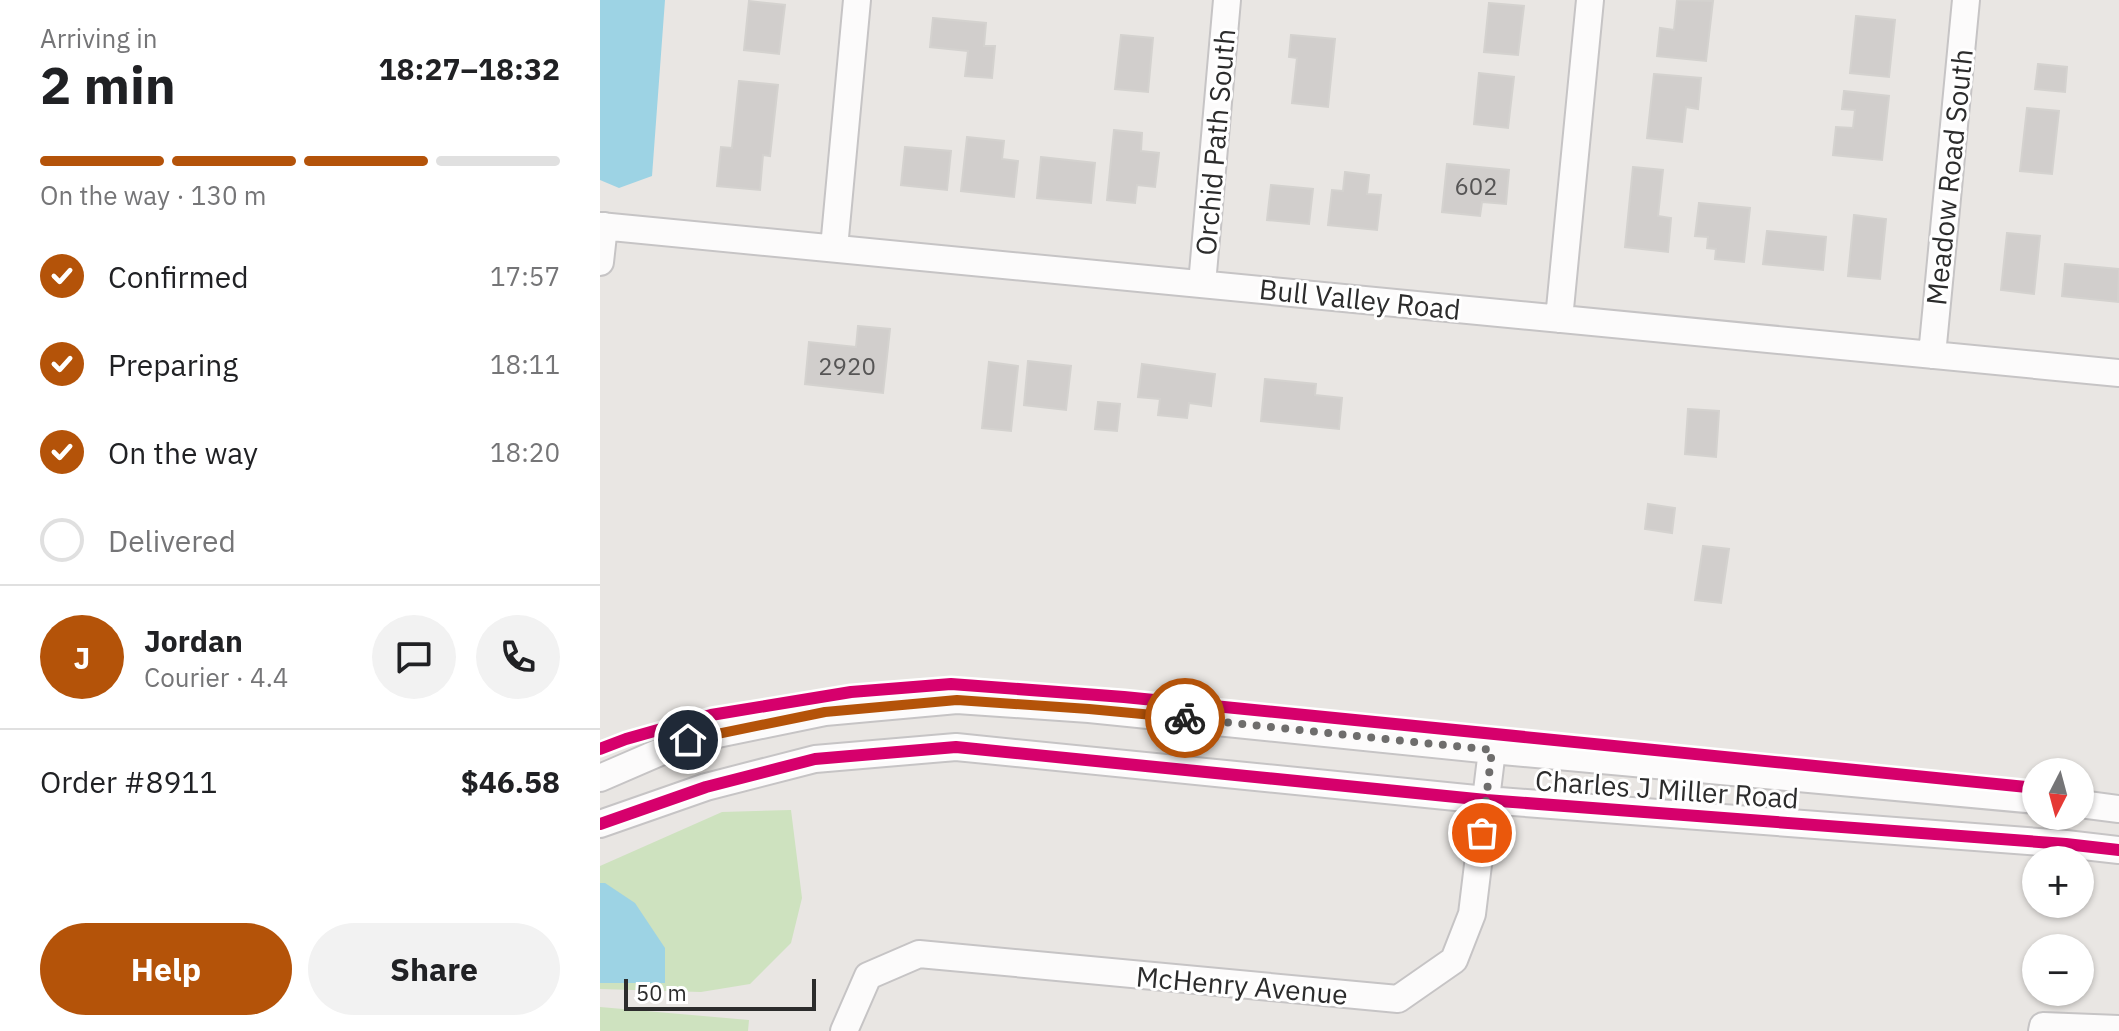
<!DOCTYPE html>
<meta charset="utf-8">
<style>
:root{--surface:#fff;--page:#f2f2f2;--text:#202124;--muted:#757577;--line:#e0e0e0;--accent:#b45309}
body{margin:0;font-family:"IBM Plex Sans",sans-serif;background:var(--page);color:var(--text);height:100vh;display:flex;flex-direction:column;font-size:30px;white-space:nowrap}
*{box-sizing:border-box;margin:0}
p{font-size:26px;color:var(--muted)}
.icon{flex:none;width:44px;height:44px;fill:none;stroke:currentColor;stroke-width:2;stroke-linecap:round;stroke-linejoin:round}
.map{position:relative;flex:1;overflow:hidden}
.sheet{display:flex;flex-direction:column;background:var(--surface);width:600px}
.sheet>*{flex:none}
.needle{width:52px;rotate:186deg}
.buttons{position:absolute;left:1422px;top:758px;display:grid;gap:16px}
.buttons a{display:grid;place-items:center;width:72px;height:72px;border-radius:50%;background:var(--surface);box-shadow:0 2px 6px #0004;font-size:40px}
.scale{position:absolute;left:24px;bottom:20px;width:192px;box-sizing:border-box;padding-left:8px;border:4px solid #2c2c2c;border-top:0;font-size:22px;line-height:28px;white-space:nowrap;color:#2c2c2c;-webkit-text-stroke:6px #fff;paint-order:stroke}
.pin{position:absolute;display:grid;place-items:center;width:68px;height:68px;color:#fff;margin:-34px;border:4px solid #fff;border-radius:50%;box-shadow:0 2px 8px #0007}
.courier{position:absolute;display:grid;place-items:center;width:80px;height:80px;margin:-40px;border:6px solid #b45309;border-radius:50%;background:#fff;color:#222;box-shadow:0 2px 10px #0007}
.head em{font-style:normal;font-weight:700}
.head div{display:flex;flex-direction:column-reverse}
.head{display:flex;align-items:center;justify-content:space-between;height:136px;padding:0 40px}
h1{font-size:52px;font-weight:700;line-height:60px}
.bar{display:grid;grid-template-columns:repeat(4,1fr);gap:12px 8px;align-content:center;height:96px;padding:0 40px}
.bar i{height:10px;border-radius:6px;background:var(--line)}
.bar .active{background:var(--accent)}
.bar p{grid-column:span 4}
.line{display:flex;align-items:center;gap:20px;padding:0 40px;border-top:2px solid var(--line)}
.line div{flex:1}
.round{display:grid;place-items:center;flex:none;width:84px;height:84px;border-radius:42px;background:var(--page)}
ol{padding:0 40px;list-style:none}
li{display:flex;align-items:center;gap:24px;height:88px}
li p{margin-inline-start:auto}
li .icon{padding:8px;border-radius:50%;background:var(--accent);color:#fff;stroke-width:4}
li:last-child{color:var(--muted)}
li i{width:44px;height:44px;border:4px solid var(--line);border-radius:50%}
.button{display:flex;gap:16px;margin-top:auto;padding:16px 40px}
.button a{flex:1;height:92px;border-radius:48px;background:var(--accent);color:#fff;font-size:32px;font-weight:700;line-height:92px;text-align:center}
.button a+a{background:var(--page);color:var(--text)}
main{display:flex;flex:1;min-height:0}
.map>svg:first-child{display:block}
.green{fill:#cee2bf}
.water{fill:#9dd3e4}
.building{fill:#d1cecc;stroke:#d4d2cf;stroke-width:2}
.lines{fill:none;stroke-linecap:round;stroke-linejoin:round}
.minor-casing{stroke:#c6c4c5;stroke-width:30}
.minor{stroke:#fcfbfb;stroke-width:26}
.cycleway-casing{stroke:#fff;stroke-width:17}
.cycleway{stroke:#d6006c;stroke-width:12}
.done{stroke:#6e6d6c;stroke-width:8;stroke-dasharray:0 14.4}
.route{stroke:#b45309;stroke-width:10}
.labels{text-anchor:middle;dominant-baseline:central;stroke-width:6;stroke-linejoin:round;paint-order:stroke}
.number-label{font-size:24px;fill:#565555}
.street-label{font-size:28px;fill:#2c2c2c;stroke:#fff}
</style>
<main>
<section class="sheet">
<div class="head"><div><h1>2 min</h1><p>Arriving in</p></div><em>18:27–18:32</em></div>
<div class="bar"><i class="active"></i><i class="active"></i><i class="active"></i><i></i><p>On the way · 130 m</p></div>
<ol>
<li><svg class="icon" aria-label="check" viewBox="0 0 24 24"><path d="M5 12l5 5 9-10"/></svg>Confirmed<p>17:57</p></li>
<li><svg class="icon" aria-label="check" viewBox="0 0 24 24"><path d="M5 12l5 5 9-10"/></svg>Preparing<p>18:11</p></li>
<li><svg class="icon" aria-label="check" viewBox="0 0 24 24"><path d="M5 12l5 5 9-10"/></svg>On the way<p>18:20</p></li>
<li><i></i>Delivered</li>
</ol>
<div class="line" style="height:144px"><b class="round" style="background:var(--accent);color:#fff">J</b><div><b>Jordan</b><p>Courier · 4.4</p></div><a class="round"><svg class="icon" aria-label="chat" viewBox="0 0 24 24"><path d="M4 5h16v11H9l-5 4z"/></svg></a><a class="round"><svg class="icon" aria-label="phone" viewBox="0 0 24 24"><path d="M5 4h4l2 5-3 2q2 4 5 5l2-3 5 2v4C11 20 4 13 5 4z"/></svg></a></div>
<div class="line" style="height:104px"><div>Order #8911</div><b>$46.58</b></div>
<div class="button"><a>Help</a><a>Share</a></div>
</section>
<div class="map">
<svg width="1519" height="1031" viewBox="0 0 1519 1031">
<rect width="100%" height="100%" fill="#e9e6e3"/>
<path class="green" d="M191,810L202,898L191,943L150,984L101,992L0,989V866L122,812Z
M0,1007L149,1020L148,1031H0Z"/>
<path class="water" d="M0,0H65L52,176L19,188L0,180Z
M0,883H5L35,903L65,948V983H0Z"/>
<path class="building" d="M1077,0L1113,1L1106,61L1057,56L1060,28L1074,30Z
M149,1L185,5L179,54L144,50Z
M889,3L924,6L918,55L884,52Z
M1256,16L1295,20L1289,77L1250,73Z
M333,18L386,23L384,46H395L392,78L365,76L368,51L330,47Z
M521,35L553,38L548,92L515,89Z
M691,35L735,39L728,107L692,103L697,58L689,57Z
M1438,64L1467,67L1465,92L1435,89Z
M879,73L914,77L908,128L874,124Z
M1054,74L1101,78L1098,109L1086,107L1082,142L1047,138Z
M139,81L178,85L170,156L163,155L160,190L117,186L121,147L132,148Z
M1244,91L1289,96L1282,160L1233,155L1236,127L1253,128L1255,110L1242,109Z
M1427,108L1459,111L1452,174L1420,171Z
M514,130L542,133L541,151L559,153L555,187L537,185L535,203L507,200Z
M367,137L404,141L402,159L418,161L414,197L361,191Z
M305,147L351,151L347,190L301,185Z
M441,157L495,163L491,203L437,198Z
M847,164L909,170L906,204L882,202L880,216L842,212Z
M1033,167L1063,170L1058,216L1071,218L1068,252L1025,247Z
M745,172L769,175L767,194L781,195L777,230L728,225L732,190L743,191Z
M671,185L713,189L709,224L667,220Z
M1099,203L1150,208L1144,262L1115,259L1116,249L1107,248L1108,237L1095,236Z
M1254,215L1286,219L1280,279L1248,276Z
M1167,231L1226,237L1223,270L1163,264Z
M1407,233L1440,236L1434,294L1401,290Z
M1465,264L1519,269L1518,302L1462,296Z
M258,326L290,329L283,393L205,384L209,342L256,347Z
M428,361L471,366L466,410L424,405Z
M389,362L418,366L411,431L382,428Z
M542,364L615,374L611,406L589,403L587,418L558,415L560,399L538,397Z
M665,379L716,384L715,395L742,398L739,429L661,421Z
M498,402L520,404L517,431L495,429Z
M1088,409L1119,411L1116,457L1085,454Z
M1048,504L1075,508L1072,533L1045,529Z
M1103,546L1129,549L1121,603L1095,600Z"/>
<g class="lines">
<g class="minor-casing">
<path id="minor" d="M0,226L1519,373
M234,248L257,0
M0,262L4,226
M602,284L627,0
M959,319L990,0
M1332,355L1366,0
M0,778L88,740L225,712L357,700L489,709L892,750L1436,800
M1480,804L1519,809
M0,824L106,787L215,759L356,747L886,800L1466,844L1519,850
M244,1031L268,976L319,954L798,999L854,960L872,914L892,750
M1442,1031L1443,1026L1519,1029"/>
</g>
<use href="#minor" class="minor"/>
<g class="cycleway-casing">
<path id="cycleway" d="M0,749L26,739L111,715L251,692L351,684L524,697L1436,788
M0,824L106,787L215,759L356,747L886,800L1466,844L1519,850"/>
</g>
<use href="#cycleway" class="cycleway"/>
</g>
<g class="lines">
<path class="done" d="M585,718L892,750L882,833"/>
<path class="route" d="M88,740L225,712L357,700L489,709L585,718"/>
</g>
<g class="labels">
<g class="number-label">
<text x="876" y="186">602</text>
<text x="247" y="366">2920</text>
</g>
<g class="street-label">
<text transform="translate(615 142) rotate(-85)">Orchid Path South</text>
<text transform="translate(1349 177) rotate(-84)">Meadow Road South</text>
<text transform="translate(760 299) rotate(6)">Bull Valley Road</text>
<text transform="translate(1067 789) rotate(4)">Charles J Miller Road</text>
<text transform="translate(642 985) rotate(5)">McHenry Avenue</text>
</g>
</g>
</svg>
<div class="buttons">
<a><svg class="needle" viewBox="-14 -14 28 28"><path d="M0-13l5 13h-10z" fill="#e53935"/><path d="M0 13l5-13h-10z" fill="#757577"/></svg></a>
<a>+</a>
<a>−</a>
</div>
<div class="scale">50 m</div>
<div class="pin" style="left:882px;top:833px;background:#ea580c"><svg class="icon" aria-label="bag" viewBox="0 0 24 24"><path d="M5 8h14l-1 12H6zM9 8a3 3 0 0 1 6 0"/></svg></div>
<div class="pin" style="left:88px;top:740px;background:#1f2937"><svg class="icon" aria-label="home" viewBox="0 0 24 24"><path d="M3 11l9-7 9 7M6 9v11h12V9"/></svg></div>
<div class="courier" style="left:585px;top:718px"><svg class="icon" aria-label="bike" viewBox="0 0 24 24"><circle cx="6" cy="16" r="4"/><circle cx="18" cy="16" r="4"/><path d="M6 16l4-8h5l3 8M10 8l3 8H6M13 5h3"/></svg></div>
</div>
</main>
